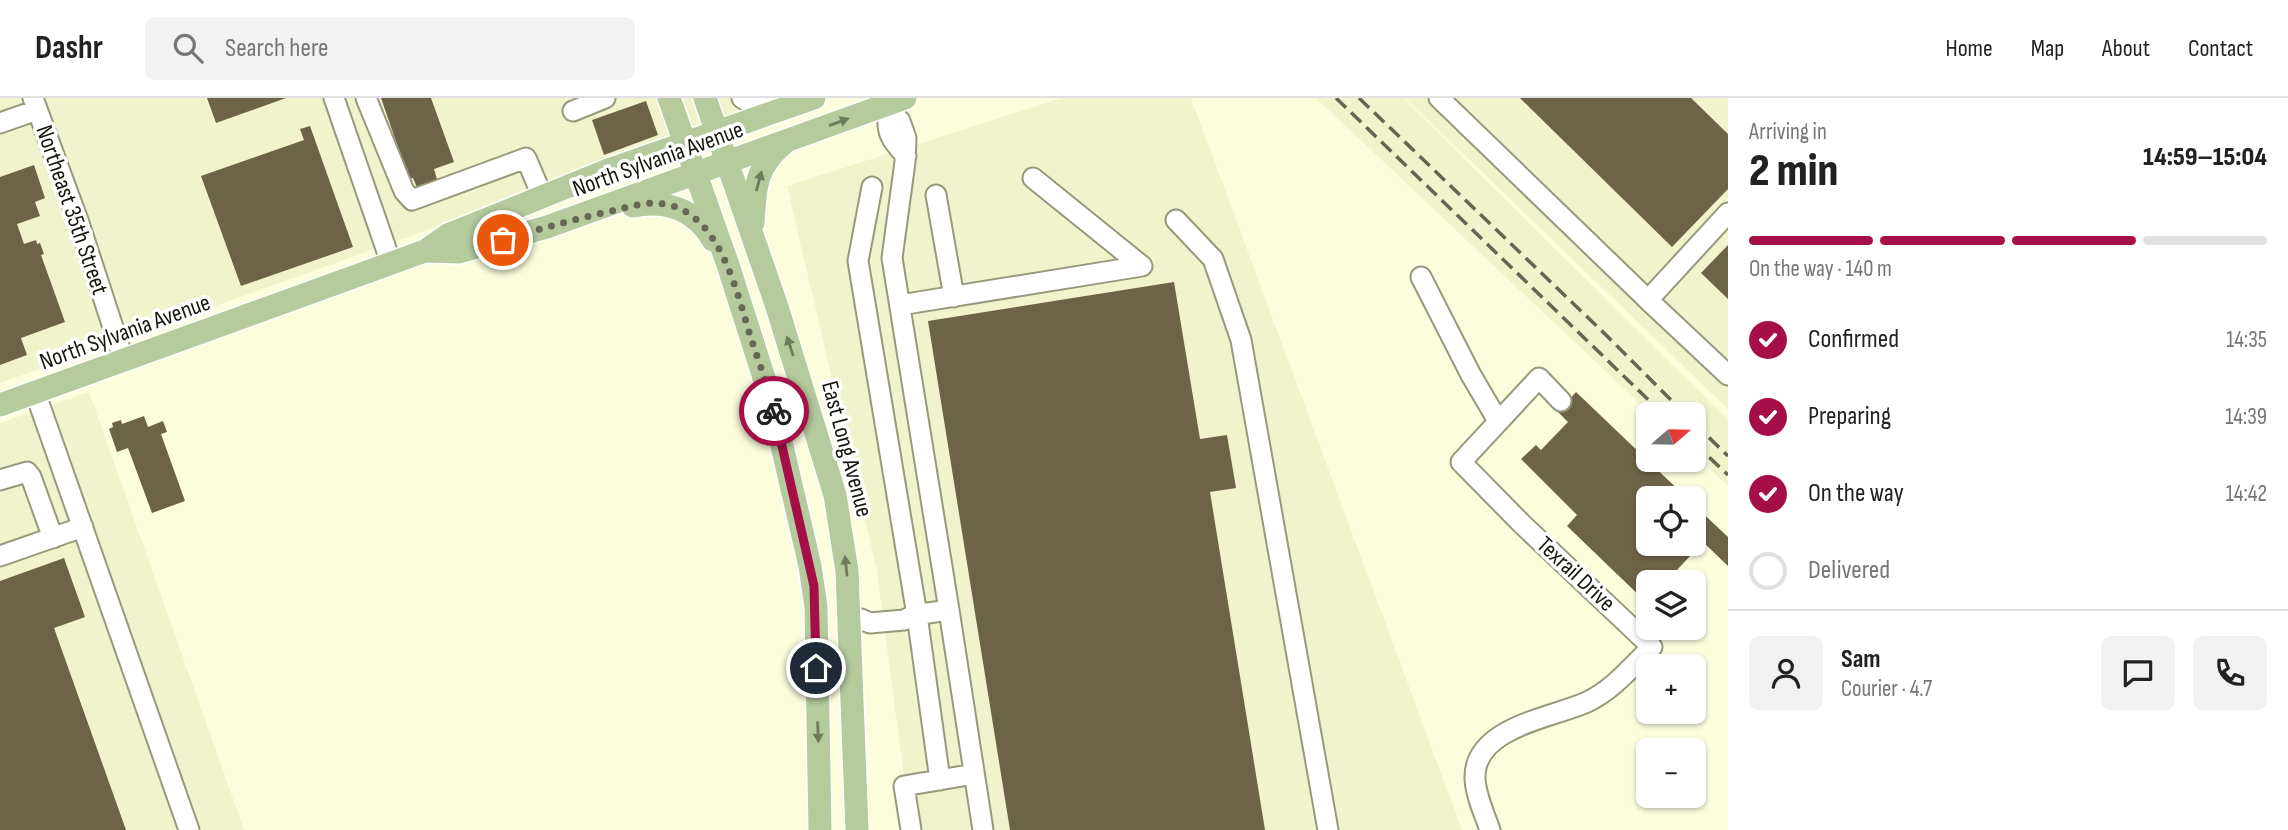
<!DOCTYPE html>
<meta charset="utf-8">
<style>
:root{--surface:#fff;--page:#f2f2f2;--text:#222;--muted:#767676;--line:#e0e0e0;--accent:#a50e46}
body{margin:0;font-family:"Sofia Sans Condensed",sans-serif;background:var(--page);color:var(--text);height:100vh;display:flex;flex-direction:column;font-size:26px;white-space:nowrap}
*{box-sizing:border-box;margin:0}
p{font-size:23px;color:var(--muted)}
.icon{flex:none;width:38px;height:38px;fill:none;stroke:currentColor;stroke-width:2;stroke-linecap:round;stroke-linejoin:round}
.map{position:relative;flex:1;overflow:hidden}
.sheet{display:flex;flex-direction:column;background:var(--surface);width:560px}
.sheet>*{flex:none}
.needle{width:46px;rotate:70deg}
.tools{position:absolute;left:1636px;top:304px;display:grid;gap:14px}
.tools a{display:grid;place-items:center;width:70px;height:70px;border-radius:10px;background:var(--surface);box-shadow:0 2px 5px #0004;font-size:35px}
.pin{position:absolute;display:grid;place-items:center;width:60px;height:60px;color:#fff;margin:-30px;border:4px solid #fff;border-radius:50%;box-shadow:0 2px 7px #0007}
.courier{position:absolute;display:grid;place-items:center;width:70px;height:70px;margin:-35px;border:5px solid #a50e46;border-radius:50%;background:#fff;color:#222;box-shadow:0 2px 9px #0007}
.overview em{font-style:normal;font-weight:800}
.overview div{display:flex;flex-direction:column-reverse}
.overview{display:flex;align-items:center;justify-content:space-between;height:119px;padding:0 21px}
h1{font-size:46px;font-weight:800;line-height:52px}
.bar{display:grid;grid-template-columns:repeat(4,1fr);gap:10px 7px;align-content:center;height:84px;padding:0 21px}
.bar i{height:9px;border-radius:5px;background:var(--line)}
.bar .on{background:var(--accent)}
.bar p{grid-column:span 4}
.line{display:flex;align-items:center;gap:18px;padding:0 21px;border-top:2px solid var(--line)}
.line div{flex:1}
.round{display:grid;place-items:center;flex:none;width:74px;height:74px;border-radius:10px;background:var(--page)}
ol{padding:0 21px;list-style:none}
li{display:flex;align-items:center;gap:21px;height:77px}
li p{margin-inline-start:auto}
li .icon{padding:7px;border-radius:50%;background:var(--accent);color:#fff;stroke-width:4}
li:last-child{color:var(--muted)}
li i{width:38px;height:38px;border:4px solid var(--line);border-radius:50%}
header{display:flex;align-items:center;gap:42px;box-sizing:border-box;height:98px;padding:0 35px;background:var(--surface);border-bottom:2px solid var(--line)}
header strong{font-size:33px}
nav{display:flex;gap:38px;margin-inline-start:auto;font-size:24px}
.search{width:490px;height:63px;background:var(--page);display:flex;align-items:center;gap:18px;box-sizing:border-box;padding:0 24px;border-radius:10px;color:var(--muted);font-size:26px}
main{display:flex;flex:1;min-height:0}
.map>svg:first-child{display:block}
.built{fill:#f1f3cc}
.building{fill:#6d6348}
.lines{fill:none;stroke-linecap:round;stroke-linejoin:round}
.minor-casing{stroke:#98997c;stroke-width:23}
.major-casing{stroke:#fff;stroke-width:26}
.minor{stroke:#fff;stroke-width:19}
.major{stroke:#b5cb9e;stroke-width:23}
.rail{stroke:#646653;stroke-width:3.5;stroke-dasharray:14 7;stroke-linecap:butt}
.oneway{fill:#6d7a5c}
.done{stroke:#666855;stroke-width:7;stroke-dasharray:0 12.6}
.route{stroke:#a50e46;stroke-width:9}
.labels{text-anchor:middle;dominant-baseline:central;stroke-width:7;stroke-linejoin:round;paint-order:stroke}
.street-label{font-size:24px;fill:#16170c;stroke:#fff}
</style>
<header>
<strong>Dashr</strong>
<div class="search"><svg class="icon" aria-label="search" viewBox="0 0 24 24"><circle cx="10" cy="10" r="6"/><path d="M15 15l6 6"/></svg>Search here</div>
<nav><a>Home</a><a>Map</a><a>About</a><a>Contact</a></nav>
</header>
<main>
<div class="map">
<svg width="1728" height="732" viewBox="0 0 1728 732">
<rect width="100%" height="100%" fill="#fbfddd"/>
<path class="built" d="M0,0H786L461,120L0,285Z
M1062,0H1191L1462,732H911L877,473L787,88Z
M1316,0H1403L1728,322V388L1694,356V317H1652Z
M1405,0H1728V311Z
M89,294L244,732H0V325Z"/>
<path class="building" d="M207,0H286L216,25Z
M381,0H431L454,64L434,71L438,85L418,92L413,80L409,81Z
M1520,0H1691L1728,36V91L1672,149Z
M646,3L658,37L604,57L592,22Z
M310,28L353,149L241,188L201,78L304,42L300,31Z
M34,67L45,100L35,104L40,118L17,126L24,146L36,142L37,146L40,145L44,156L41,157L65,224L21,240L27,257L0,267V79Z
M1728,147V201L1701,175Z
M1174,184L1200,341L1227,337L1236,390L1210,394L1265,732H1010L928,223Z
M1576,294L1688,401H1648V446H1694V407L1728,439V468L1703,444L1665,485H1648L1647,505L1567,428L1577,417L1521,361L1536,347L1541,352L1568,324L1558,314Z
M144,318L148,329L163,323L167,334L161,336L185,403L152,415L128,350L117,354L109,331L113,329L112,325L121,322L122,326Z
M64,460L85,519L54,530L126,732H0V483Z"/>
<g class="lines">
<g class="minor-casing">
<path id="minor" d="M33,0L79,125L124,263
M334,0L391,165
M366,0L404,93L412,102L526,60L543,100
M742,0L752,6L767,0
M1439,0L1648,202L1728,115
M887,6L889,12L900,23L906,40L905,64L892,160L949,512
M889,12C885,34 891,42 906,58
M573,13L605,0
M0,25L37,12
M872,89L858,163L917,517L940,682
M936,97L954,199
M1176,122L1213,161L1241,242L1328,732
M1421,179L1471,277L1498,323
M1648,202L1728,277
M900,207L1142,168L1033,80
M35,294L189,732
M0,382L27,374L31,379L53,440
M0,458L83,429
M849,521H861L870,525L904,522L914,517L949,512L983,732
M911,732L904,688L974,676
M1490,732C1484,715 1476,698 1475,681C1473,629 1552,620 1587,604C1613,592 1632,568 1652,549L1522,426L1461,364L1539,280L1561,303"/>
</g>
<g class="major-casing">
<path id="major" d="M669,0L728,167L772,305L810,468L816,509L820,732
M705,0L777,209L835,397L847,473L857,732
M633,108C666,101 696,112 713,142
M753,125C755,91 755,69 783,46
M425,153L459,154L547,129L905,0
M0,307L425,153L448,137L611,71L814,0"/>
</g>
<use href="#minor" class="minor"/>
<use href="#major" class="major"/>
<path class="rail" d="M1336,0L1664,317
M1359,0L1606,237L1686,317
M1694,325L1728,358
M1694,345L1728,377"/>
</g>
<defs><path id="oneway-solid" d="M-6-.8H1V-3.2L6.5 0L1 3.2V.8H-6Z" transform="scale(1.75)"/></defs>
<g class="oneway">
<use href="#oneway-solid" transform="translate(839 24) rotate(-20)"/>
<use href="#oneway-solid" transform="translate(759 83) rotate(-75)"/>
<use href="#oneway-solid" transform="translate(790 248) rotate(-108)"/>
<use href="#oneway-solid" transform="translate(846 468) rotate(-96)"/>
<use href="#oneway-solid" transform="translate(818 634) rotate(88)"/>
</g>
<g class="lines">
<path class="done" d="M503,142C539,131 575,121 612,113C629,109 646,103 664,106C720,115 736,192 750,237C758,262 768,288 774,313"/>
<path class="route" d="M774,313L814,488L816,570"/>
</g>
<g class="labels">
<g class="street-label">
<text transform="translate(658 61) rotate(-20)">North Sylvania Avenue</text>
<text transform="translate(72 112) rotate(71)">Northeast 35th Street</text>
<text transform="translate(125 234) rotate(-20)">North Sylvania Avenue</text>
<text transform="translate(847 351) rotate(75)">East Long Avenue</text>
<text transform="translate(1576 476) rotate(43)">Texrail Drive</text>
</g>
</g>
</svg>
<div class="tools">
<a><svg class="needle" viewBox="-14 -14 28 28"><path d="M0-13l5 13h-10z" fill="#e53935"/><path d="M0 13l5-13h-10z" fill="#767676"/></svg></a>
<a><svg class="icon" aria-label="locate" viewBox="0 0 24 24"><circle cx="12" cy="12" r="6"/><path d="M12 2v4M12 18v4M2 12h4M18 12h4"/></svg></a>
<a><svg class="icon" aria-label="layers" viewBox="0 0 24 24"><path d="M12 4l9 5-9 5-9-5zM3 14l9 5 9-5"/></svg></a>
<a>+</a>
<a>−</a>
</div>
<div class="pin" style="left:503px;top:142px;background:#ea580c"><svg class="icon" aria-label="bag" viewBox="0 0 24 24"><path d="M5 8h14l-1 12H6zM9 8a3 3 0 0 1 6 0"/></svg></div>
<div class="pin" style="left:816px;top:570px;background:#1f2937"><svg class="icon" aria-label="home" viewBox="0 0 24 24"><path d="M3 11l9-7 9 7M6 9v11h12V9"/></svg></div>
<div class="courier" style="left:774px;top:313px"><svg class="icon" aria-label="bike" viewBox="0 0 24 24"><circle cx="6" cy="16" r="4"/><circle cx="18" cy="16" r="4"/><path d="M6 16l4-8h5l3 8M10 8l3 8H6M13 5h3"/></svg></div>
</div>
<section class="sheet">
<div class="overview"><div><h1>2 min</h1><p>Arriving in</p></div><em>14:59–15:04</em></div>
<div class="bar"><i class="on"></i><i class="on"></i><i class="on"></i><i></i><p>On the way · 140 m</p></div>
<ol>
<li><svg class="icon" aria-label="check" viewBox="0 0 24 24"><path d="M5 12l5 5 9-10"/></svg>Confirmed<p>14:35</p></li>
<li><svg class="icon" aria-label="check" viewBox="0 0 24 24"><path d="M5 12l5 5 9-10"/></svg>Preparing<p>14:39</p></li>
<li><svg class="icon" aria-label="check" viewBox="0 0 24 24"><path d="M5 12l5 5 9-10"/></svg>On the way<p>14:42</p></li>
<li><i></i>Delivered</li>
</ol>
<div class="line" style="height:126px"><a class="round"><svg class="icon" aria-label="person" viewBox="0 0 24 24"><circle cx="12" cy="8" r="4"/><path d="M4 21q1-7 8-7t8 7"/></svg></a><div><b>Sam</b><p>Courier · 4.7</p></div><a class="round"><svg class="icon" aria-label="chat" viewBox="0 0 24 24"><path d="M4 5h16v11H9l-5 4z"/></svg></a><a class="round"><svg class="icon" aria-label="phone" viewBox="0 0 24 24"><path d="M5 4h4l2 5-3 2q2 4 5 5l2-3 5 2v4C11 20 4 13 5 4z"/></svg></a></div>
</section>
</main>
